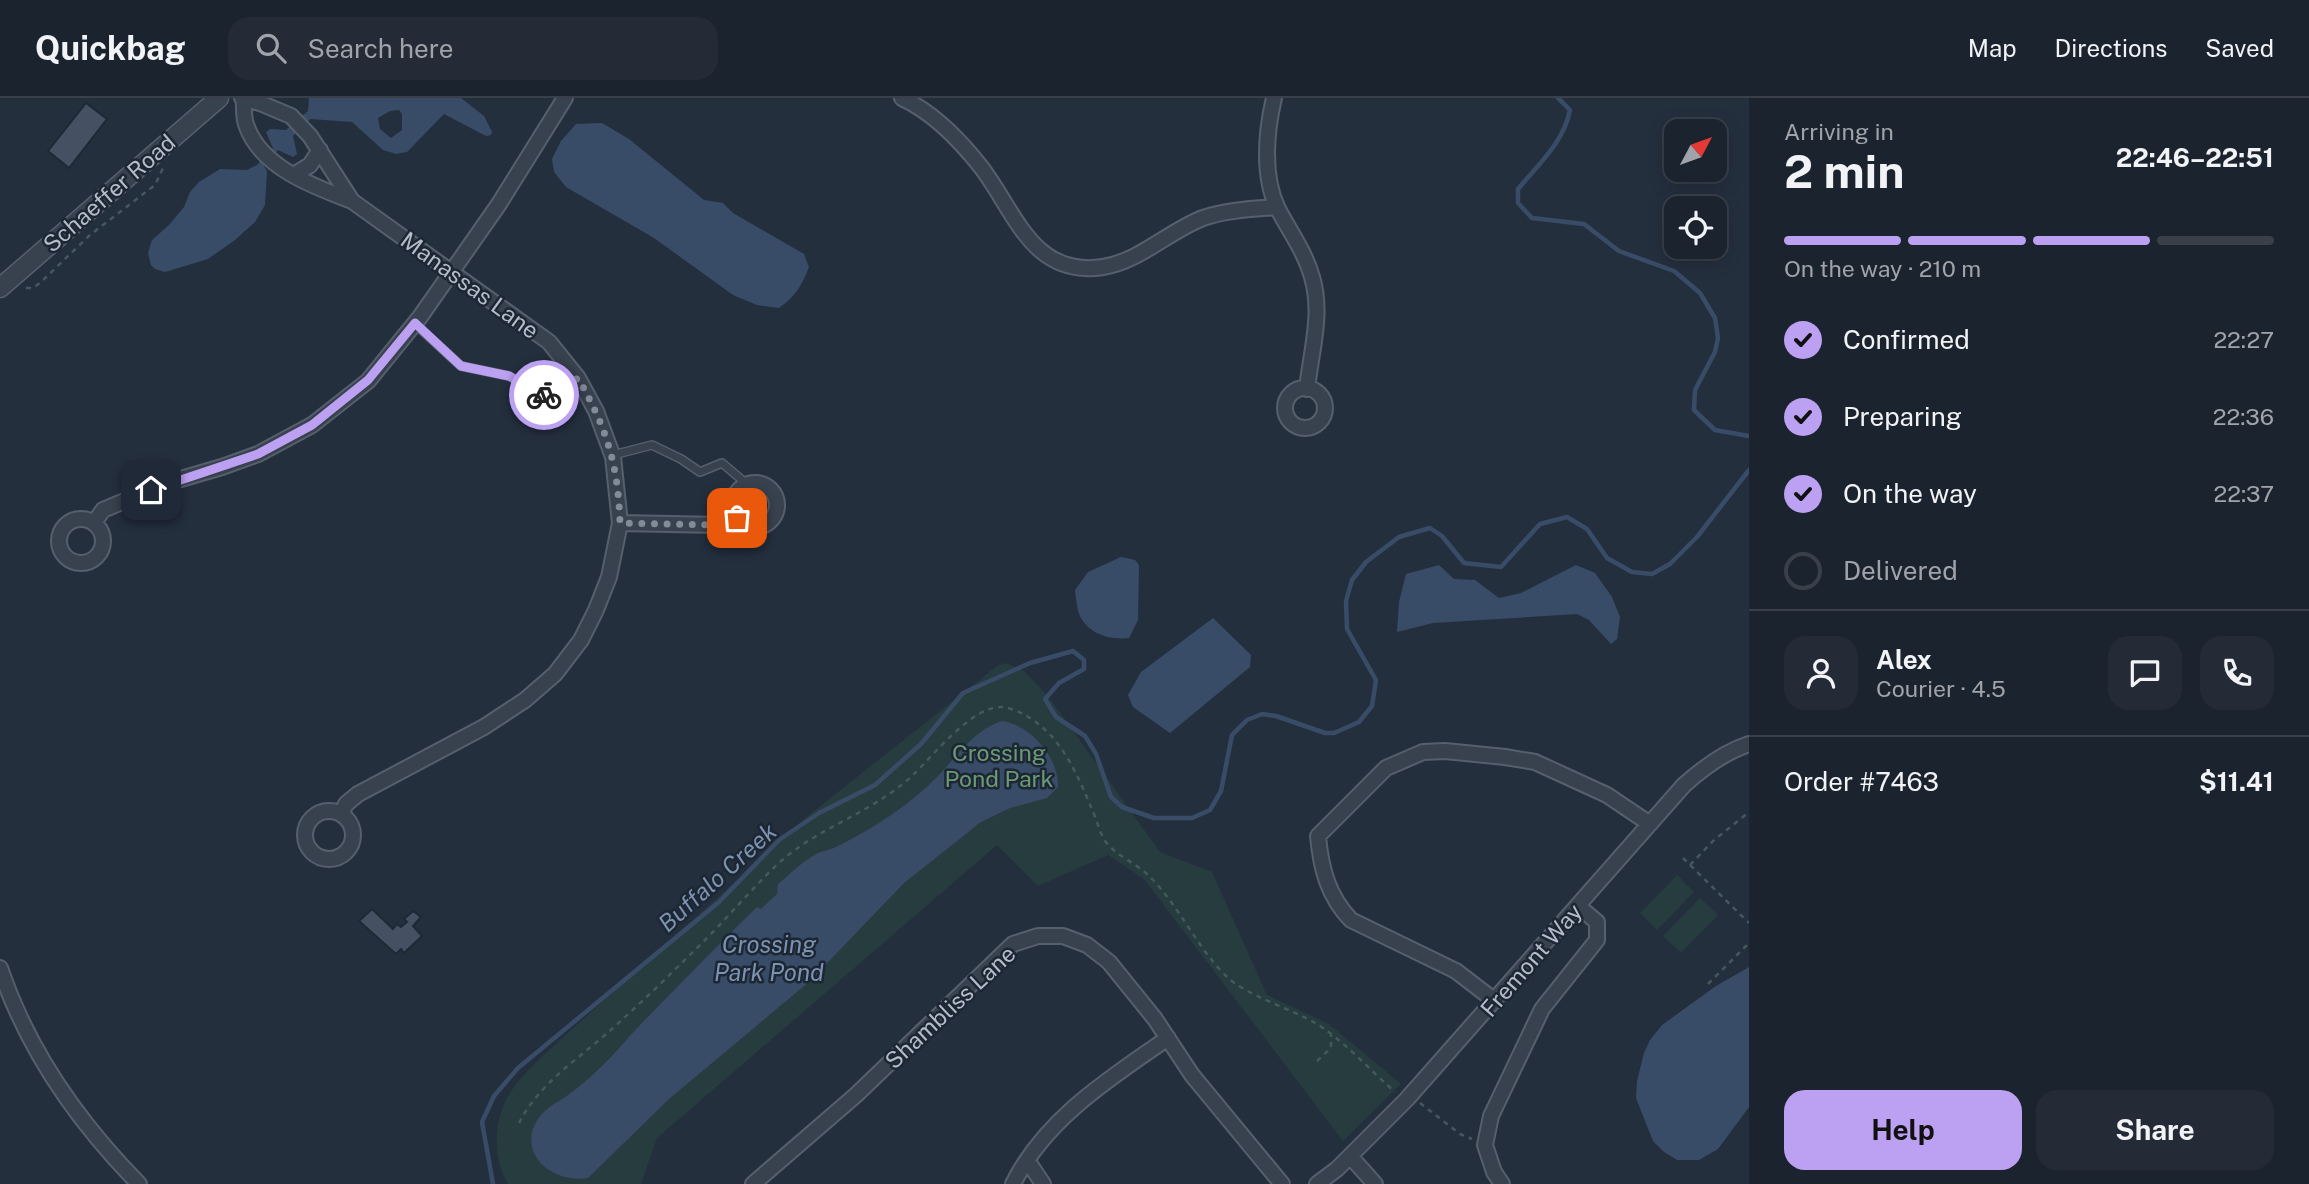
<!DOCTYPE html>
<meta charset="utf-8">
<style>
:root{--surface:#1b232e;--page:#242b36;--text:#f1f3f6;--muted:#a0a4aa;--line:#39404a;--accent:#bca0f2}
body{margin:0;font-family:"Public Sans",sans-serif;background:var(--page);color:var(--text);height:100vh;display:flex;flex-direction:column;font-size:26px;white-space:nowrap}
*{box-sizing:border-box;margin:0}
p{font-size:23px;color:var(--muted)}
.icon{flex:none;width:38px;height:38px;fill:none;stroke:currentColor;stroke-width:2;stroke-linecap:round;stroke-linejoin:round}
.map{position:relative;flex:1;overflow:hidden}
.sheet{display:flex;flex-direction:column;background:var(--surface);width:560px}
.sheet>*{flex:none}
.needle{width:46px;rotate:49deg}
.fabs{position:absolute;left:1664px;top:21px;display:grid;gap:14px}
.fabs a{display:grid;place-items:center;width:63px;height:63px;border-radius:14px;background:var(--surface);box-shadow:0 4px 18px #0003,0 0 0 2px var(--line);font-size:35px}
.pin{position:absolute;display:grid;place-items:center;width:60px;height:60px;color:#fff;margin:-30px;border-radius:14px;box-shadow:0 4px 10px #0006}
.courier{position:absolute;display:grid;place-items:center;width:70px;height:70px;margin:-35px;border:5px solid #bca0f2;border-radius:50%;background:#fff;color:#222;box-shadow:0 2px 9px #0007}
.head em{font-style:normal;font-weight:700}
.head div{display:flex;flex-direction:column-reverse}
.head{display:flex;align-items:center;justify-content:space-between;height:119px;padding:0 35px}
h1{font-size:46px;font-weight:700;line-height:52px}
.bar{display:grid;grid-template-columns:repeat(4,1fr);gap:10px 7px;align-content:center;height:84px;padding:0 35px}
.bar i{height:9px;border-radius:5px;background:var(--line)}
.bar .current{background:var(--accent)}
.bar p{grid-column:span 4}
.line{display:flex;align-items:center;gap:18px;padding:0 35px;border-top:2px solid var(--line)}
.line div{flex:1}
.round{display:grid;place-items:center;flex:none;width:74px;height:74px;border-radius:21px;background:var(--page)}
ol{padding:0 35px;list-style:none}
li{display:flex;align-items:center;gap:21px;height:77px}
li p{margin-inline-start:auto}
li .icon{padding:7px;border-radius:50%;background:var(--accent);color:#111;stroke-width:4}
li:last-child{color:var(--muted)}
li i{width:38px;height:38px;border:4px solid var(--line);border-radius:50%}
.cta{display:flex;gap:14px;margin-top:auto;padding:14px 35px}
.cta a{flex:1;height:80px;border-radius:21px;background:var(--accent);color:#111;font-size:28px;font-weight:700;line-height:80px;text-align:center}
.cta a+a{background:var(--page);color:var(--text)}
header{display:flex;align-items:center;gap:42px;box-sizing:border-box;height:98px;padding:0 35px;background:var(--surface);border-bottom:2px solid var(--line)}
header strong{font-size:33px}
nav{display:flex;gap:38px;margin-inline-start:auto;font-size:24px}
.search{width:490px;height:63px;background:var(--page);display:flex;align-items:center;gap:18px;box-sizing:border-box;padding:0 24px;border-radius:21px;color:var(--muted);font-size:26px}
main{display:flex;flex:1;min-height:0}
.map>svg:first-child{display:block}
.green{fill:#263c3f}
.water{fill:#394c67;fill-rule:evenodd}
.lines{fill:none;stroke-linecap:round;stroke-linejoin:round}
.stream{stroke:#394c67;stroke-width:4.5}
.building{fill:#455162;stroke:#1f2835;stroke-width:2}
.service-casing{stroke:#565f6c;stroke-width:10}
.minor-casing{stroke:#565f6c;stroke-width:18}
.tertiary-casing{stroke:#565f6c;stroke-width:21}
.path{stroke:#44595c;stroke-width:2.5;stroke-dasharray:5 5;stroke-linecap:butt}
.service{stroke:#38414e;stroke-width:7}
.minor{stroke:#38414e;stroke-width:14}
.tertiary{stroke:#38414e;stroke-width:18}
.done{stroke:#828b98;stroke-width:7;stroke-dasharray:0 12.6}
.route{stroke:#bca0f2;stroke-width:9}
.labels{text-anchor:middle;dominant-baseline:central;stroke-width:5;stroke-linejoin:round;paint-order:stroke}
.street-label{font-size:23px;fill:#b4bcc9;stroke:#1d2633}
.park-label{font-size:23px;fill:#6b9a76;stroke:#1d2633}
.water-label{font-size:24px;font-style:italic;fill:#7c92b1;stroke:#1d2633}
</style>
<header>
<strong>Quickbag</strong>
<div class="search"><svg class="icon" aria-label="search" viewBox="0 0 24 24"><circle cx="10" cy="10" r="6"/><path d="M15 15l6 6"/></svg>Search here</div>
<nav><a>Map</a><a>Directions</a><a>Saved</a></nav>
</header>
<main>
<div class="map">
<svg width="1749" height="1086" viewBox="0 0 1749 1086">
<rect width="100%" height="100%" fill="#242f3e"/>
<path class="green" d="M1005,565L1023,572L1048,598L1160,754L1212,774L1267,897L1329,926L1401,986L1343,1043L1144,781L1108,757L1038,788L997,747L657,1040L641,1086H508C493,1061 493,1026 507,1000C514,986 528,973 539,961L809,717L997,568Z
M1677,777L1694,794L1657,832L1640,815Z
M1700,800L1718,817L1681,855L1663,838Z"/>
<path class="water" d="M309,0H461L484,18L492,34L491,37L486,38L444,16L407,54L396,56L383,52L352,24L310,21L293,38L297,56L293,59L278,52L264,68L267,73L265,107L255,124L235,142L208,161L165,174L155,171L151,167L148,155L152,142L169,127L184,109L190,94L199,84L220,71L247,72L257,67L273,50L266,34L270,31L286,32L308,13ZM399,12L402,16V32L391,40L380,31L378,20L390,13Z
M602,25L629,41L704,102L723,105L733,115L804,156L809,169C802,187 795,199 779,210L757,207L733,197L654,140L566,89L554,74L552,61L561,43L576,26Z
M1121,459L1135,462L1139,467L1138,522L1129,540C1111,542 1091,537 1081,520C1077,513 1076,501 1075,492L1088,474Z
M1439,467L1454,481L1475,482L1499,500L1521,495L1576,467L1595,475L1612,499L1620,519L1617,541L1611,546L1589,522L1577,516L1433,525L1397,534L1399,504L1406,476Z
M1213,520L1251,557L1250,569L1170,635L1133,609L1128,597L1141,574Z
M1002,623C1031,627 1059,660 1058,689L1047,700L1010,710L981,724L904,785L810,883L669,1001L588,1080C547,1086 513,1049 542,1016C551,1006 566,1000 576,991C586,983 595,975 604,966C617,954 628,939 640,927C679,887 717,848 757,809L761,811L777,796L778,786C790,776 802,764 816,756C822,753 830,752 836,749C872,731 910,707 938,678C958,657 974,632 1002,623Z
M1749,869V1009L1718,1051L1699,1062H1677L1664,1054L1653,1043L1636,1000L1637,983L1644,955L1650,942L1662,927L1716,888Z"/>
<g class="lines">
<path class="stream" d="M1558,0L1570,12C1564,44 1538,67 1518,91V105L1532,120L1584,126L1619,153L1674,173L1700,195L1715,220L1718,240L1715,254L1695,292L1694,312L1715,332L1749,338
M493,1086L482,1024L494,998L518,970L719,804L779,742L819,715L875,687L921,646L963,595L1030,565L1073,553L1084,562V571L1059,585L1045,601L1056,619L1085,638L1096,656L1111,699L1122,709L1154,720H1192L1210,712L1221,693L1232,637L1247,622L1262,616L1276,618L1325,635H1334L1359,624L1372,608L1376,582L1347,531L1346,503L1352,482L1366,464L1399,439L1430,430L1442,438L1464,465L1501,469L1540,426L1567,419L1587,431L1607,460L1632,474L1652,476L1670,466L1697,439L1749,372"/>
</g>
<path class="building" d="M86,5L107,21L69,70L48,53Z
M372,811L393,831L397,826L401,829L407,824L404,821L413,813L421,819L413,828L422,838L404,855L401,851L396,856L359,823Z"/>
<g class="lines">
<g class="service-casing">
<path id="service" d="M415,226L461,268L509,278L541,297L551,298L578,280
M613,357L652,347L681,361L700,374L722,365L748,387"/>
</g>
<g class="minor-casing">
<path id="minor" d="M242,0L260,5L291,18L310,38L352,103L549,244L578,280L596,313L613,359L620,425L609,479L596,512L581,542L555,576L525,602L484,629L358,696L346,706L341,716
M902,0C934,15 959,41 981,69C1015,113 1032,180 1103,169C1140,163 1169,133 1203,120C1226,112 1253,111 1277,109
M1274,0C1266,34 1262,78 1278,111C1290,134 1305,154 1312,179C1323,216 1311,253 1307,291
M244,2C244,11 243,21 247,29C262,70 315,89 352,103
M294,77L310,67L320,52
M1285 310a20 20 0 1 1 40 0a20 20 0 1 1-40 0Z
M733 407a22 22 0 1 1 44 0a22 22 0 1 1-44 0Z
M59 443a22 22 0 1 1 44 0a22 22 0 1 1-44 0Z
M94,425L103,412L167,385L222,369L258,356L312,327L368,283L420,219L499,106L565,0
M620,425L719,427L737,420
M305 737a24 24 0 1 1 48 0a24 24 0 1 1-48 0Z
M0,870C28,953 78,1024 139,1086
M1495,903L1456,873L1351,822C1328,798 1321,771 1318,738L1386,670L1423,654L1445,653L1505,659L1535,664L1607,697L1650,726
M1350,1058L1375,1086
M1027,1062L1043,1086
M753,1086L856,997L1013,846L1038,838H1063L1087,847L1109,864L1155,921L1192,977L1282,1086
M1013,1086C1045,1021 1110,980 1168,940
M1317,1086L1337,1071L1407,1001L1684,687C1703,670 1724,654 1749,646
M1502,1086L1494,1074L1485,1047L1491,1018L1542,911L1597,842V824L1578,808"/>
</g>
<g class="tertiary-casing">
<path id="tertiary" d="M0,190L219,0"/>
</g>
<path class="path" d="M26,190H33L40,185L90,137L155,87L163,70
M1683,760L1749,825
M1690,767L1713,743L1749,714
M1708,886L1749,845
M1317,963L1331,950V937
M1420,1005L1460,1036L1472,1041
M519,1025C540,984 580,960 613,930C644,902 675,872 705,842C731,816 754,788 781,763C821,728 874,714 913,677C934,657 977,601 1008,610C1054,624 1074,668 1091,709C1096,719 1099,733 1105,743C1117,759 1139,766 1152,781C1180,810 1197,849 1226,878C1245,897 1292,911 1317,926C1345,944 1370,972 1395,994"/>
<use href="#service" class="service"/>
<use href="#minor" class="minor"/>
<use href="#tertiary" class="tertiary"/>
</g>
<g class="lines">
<path class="done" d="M544,297L551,298L578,280C607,331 618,366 620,425L719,427L737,420"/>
<path class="route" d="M151,392L258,356L312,327L368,282L415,225L461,268L509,278L544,297"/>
</g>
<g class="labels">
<g class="street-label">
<text transform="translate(109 95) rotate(-41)">Schaeffer Road</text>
<text transform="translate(470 187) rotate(36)">Manassas Lane</text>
<text transform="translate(1531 862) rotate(-49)">Fremont Way</text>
<text transform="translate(950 909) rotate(-43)">Shambliss Lane</text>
</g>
<g class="park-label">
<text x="999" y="654">Crossing<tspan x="999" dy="26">Pond Park</tspan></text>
</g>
<g class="water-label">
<text transform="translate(717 779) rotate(-42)">Buffalo Creek</text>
<text x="769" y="846">Crossing<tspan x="769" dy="28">Park Pond</tspan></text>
</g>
</g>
</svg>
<div class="fabs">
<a><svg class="needle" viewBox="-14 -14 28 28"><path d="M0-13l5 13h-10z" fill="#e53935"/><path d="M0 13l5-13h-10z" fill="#a0a4aa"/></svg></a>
<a><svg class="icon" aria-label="locate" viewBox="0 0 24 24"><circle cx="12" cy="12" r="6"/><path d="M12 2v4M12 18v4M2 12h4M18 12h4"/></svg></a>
</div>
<div class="pin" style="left:737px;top:420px;background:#ea580c"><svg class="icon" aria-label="bag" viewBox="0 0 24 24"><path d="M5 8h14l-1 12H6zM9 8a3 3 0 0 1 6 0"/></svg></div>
<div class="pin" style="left:151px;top:392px;background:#1f2937"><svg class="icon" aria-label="home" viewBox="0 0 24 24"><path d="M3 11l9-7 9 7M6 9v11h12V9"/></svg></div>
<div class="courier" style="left:544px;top:297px"><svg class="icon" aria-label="bike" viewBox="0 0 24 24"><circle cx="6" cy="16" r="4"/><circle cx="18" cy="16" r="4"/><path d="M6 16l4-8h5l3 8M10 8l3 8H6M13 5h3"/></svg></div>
</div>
<section class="sheet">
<div class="head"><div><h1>2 min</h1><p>Arriving in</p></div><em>22:46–22:51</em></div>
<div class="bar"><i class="current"></i><i class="current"></i><i class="current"></i><i></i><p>On the way · 210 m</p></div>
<ol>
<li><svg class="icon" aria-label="check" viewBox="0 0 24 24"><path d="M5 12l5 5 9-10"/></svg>Confirmed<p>22:27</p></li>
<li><svg class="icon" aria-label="check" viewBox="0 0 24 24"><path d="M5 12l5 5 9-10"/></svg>Preparing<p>22:36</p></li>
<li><svg class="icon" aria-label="check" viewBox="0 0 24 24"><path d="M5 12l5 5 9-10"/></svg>On the way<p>22:37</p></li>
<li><i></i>Delivered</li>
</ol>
<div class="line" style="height:126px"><a class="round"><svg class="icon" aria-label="person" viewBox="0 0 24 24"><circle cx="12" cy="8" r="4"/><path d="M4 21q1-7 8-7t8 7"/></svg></a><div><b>Alex</b><p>Courier · 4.5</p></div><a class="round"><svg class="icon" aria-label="chat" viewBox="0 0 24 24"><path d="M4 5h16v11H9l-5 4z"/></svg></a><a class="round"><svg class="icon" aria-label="phone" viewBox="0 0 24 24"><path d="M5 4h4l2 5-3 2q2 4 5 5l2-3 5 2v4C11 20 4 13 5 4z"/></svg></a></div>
<div class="line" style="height:91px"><div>Order #7463</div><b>$11.41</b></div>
<div class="cta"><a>Help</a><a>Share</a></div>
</section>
</main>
